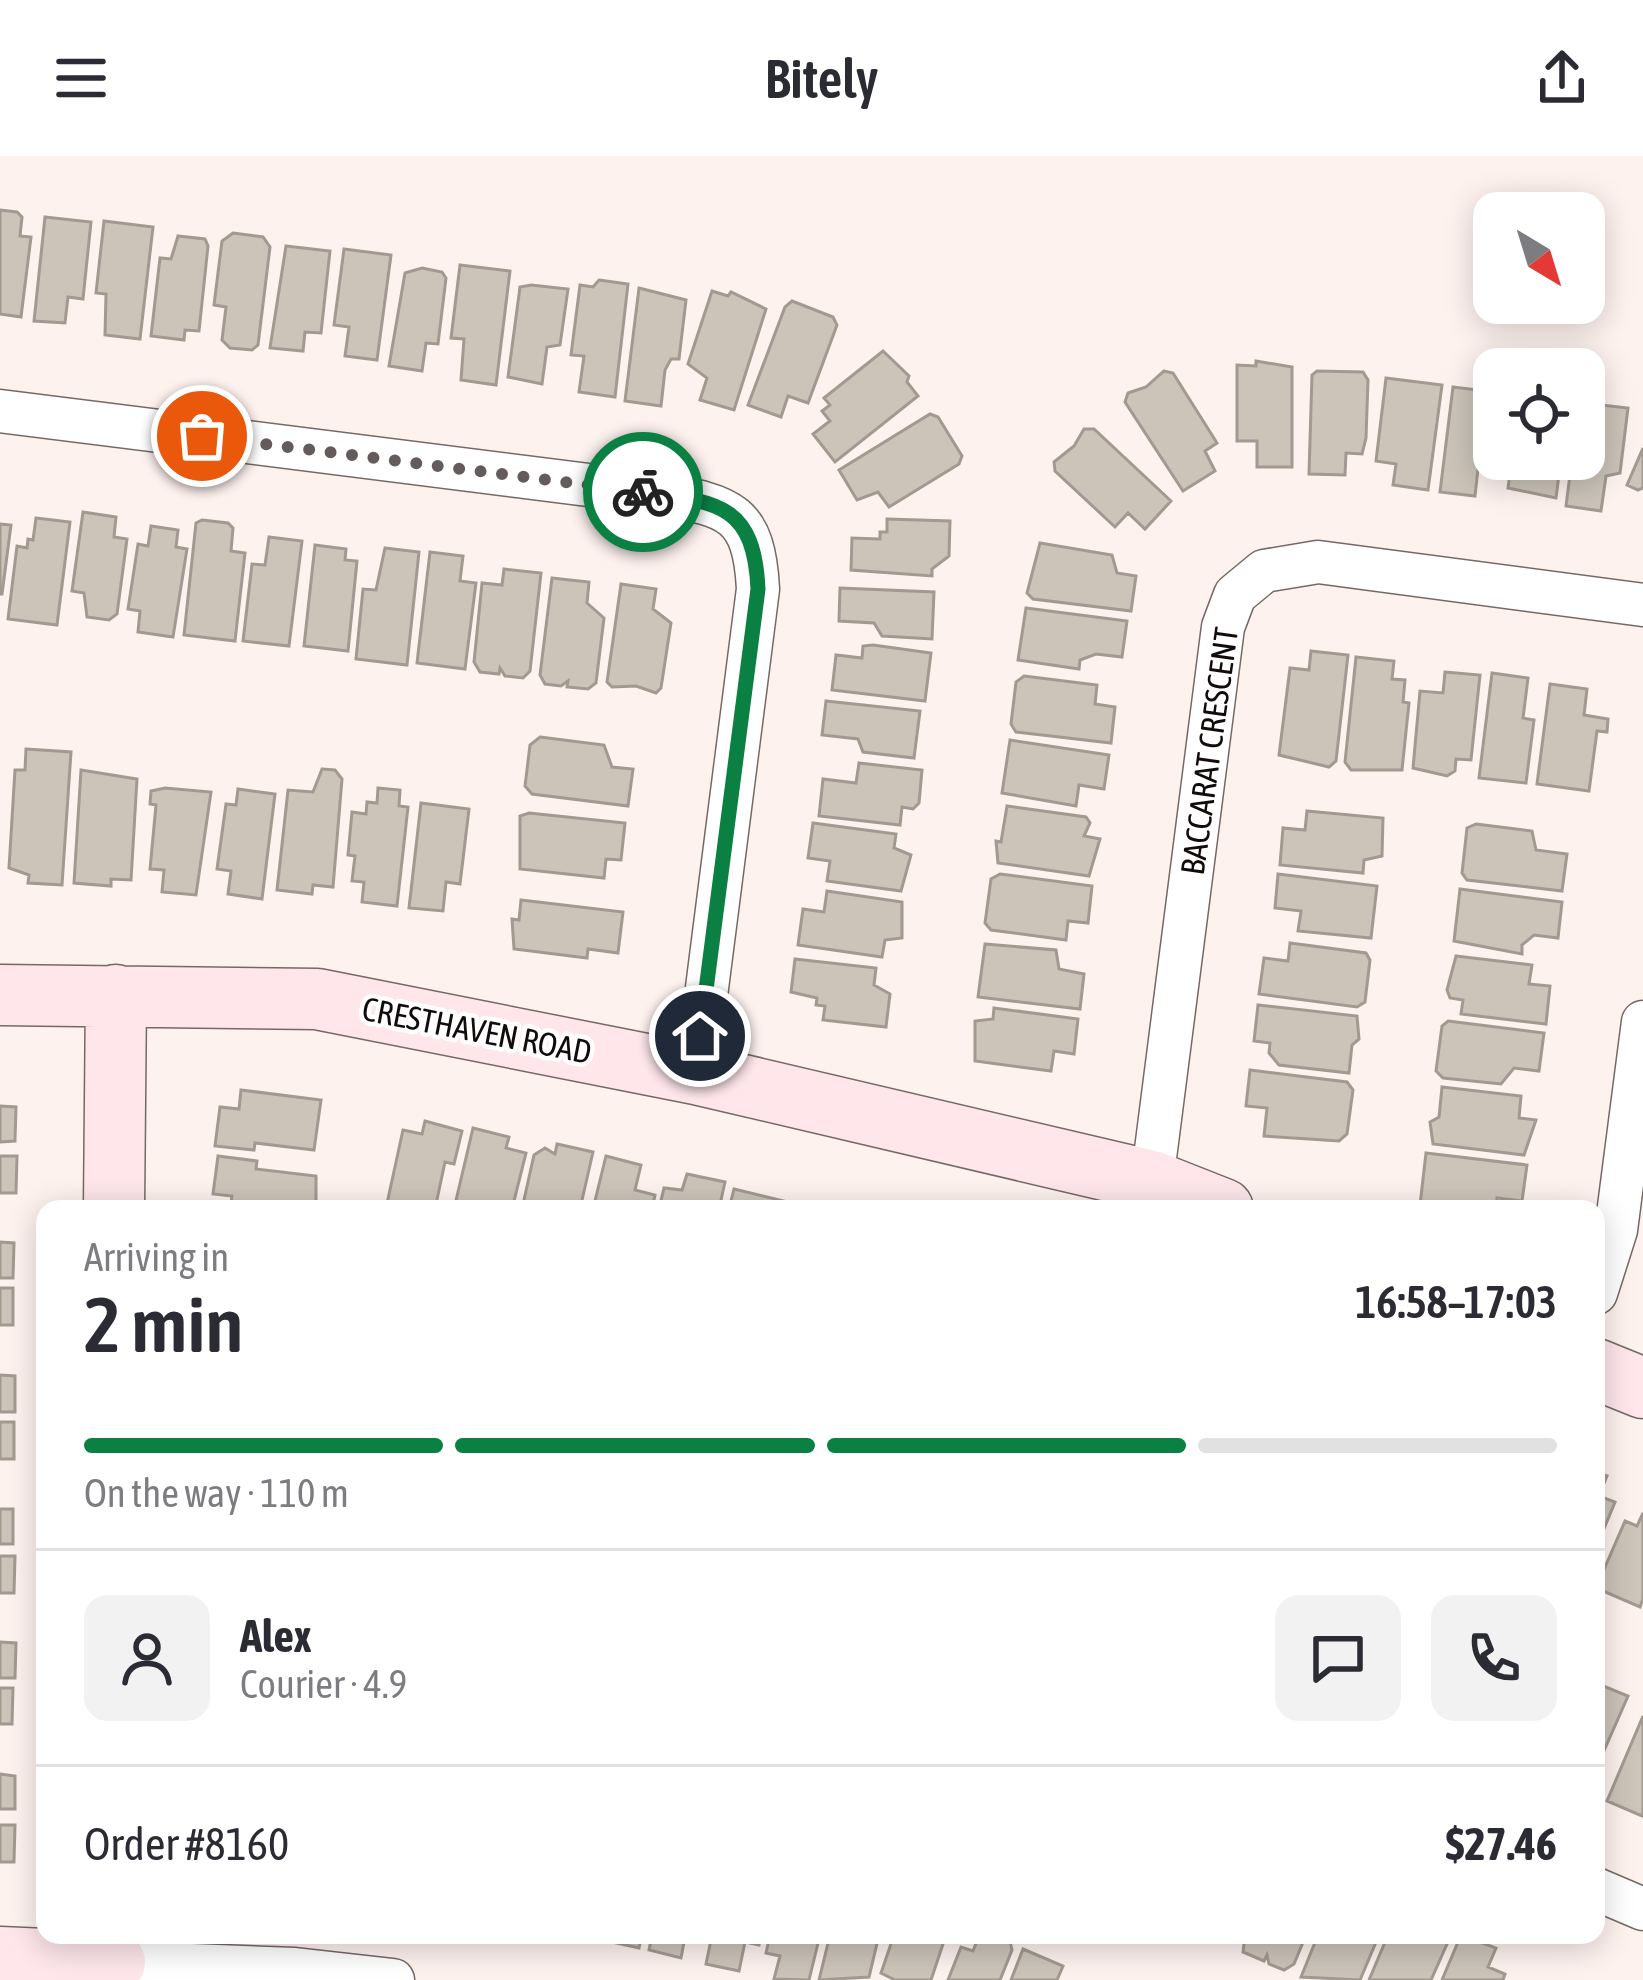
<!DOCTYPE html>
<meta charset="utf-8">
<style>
:root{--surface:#fff;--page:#f2f2f3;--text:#2b2b33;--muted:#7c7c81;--line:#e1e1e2;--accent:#0b8043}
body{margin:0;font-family:"Asap Condensed",sans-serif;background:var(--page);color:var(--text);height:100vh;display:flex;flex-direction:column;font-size:45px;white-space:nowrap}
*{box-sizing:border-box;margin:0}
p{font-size:39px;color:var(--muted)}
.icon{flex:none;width:66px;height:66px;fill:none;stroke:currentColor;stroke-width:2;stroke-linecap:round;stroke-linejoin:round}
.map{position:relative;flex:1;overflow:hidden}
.details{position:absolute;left:36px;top:1044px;width:1569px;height:744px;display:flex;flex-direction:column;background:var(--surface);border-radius:24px;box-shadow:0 6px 30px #0003}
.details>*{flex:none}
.needle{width:78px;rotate:142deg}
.buttons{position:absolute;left:1473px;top:36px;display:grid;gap:24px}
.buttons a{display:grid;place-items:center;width:132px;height:132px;border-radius:24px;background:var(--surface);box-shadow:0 6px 30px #0003;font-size:60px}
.pin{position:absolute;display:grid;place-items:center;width:102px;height:102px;color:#fff;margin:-51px;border:6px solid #fff;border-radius:50%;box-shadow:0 3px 12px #0007}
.courier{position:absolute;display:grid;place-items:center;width:120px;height:120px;margin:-60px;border:9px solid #0b8043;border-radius:50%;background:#fff;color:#222;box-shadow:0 3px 15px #0007}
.headline em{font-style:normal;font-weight:600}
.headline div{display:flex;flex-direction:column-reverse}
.headline{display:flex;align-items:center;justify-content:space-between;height:204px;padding:0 48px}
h1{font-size:78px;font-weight:600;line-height:90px}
.bar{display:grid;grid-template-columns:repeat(4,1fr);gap:18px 12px;align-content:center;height:144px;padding:0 48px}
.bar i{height:15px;border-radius:9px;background:var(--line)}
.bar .current{background:var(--accent)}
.bar p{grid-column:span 4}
.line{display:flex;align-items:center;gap:30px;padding:0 48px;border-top:3px solid var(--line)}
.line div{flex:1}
.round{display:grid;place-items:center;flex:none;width:126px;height:126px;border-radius:24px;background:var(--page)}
header{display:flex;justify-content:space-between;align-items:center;height:156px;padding:0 48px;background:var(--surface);font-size:54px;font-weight:600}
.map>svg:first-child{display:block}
.building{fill:#ccc4b9;stroke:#a29a90;stroke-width:3}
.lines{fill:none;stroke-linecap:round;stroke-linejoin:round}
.street-casing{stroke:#756965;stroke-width:45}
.secondary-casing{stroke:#756965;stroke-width:63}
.street{stroke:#fff;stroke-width:42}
.secondary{stroke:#fee6eb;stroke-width:60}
.done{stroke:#645c5b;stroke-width:12;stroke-dasharray:0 21.6}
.route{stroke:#0b8043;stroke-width:15}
.labels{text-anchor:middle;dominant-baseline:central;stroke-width:9;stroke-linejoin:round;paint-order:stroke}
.street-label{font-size:33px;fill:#110c0b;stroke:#fff}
</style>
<header><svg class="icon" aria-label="menu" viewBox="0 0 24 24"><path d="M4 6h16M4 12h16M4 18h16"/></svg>Bitely<svg class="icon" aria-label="share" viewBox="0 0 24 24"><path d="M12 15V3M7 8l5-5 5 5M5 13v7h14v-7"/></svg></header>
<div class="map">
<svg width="1643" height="1824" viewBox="0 0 1643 1824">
<rect width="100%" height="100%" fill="#fef2ef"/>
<path class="building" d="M0,54L17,56L22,61L20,80L31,81L21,161L0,158Z
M45,61L91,66L83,143L68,141L65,167L34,165Z
M104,65L153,71L140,183L105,179L106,138L96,137Z
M233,77L263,81L270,91L258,189L252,194L230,192L222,184L226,151L214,149L222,85Z
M178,80L205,83L208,90L199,175L185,174L184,184L151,180L160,102L171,103Z
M286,90L330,95L321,177L305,176L303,195L270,192Z
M344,93L391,99L377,204L345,200L349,171L334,169Z
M460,109L510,115L496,229L461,224L464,183L451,182Z
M422,112L442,116L446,122L438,188L426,187L422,215L389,210L405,117Z
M599,124L628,128L615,241L579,236L584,200L571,199L580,129L593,131Z
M531,129L568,133L560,189L547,191L542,228L508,221L520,131Z
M639,132L686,144L679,203H671L665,214L661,250L625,245Z
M712,135L728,140L731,136L766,153L734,254L700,244L707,222L688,208Z
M792,145L833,161L837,169L808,247L788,240L781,261L748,249L785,151Z
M883,195L909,220L907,226L918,240L835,306L813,278L830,265L822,255L830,249L824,242Z
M1256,205L1292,211V311H1257V285H1237V209L1256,210Z
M1164,215L1173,217L1217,287L1205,295L1215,315L1183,335L1125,246L1128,237L1146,231Z
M1317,215L1363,216L1368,224L1366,282L1362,298L1346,297L1345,319L1309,318L1312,219Z
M1386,222L1442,229L1428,334L1393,329L1396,308L1376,305Z
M1453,231L1494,236L1498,309L1478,313L1475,340L1440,336Z
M1584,247L1628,252L1620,317L1606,320L1601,355L1566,350L1572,303H1584Z
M930,258L938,261L962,300L959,308L889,351L878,336L857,344L839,314Z
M1084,273H1094L1171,345L1145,373L1128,357L1115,371L1055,315L1054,306L1074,290Z
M1643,292V332L1638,334L1627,329Z
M1512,303H1561L1556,342L1508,332Z
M83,356L116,361L114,381L127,383L117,458L109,464L87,461L84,437L72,435Z
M36,362L70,366L57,469L8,463L17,390L27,392L28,383L33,384Z
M887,363L950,365L949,400L932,413V420L851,414L852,382L880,383V376H887Z
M202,364L228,367L233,372L231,395L245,397L235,485L184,479L196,367Z
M0,368L11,369L2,438H0Z
M151,370L178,374L176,391L187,393L173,481L138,476L140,455L128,453L138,388L148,390Z
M269,381L302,385L289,490L243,485L252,408L265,409Z
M1040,387L1112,399L1117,417L1136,420L1131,455L1033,443L1027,437Z
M315,389L346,393L345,404L357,405L348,495L304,490Z
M385,392L419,396L407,509L356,503L363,433L376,434Z
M430,396L463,400L460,425L476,427L465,513L417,507Z
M504,413L541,417L530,515L523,522L505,520L500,512L499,518L480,516L474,506L482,427L502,429Z
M552,422L589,426L587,447L604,462L596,527L588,533L567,531L568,525L561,530L545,528L540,519Z
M621,428L656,433L653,453L671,467L661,532L656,537L636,530L612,531L607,526Z
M840,432L934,436L932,483L882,480L874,467L839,465Z
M1026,452L1127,465L1122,501L1096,498L1080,504L1079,513L1018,504Z
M873,489L931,497L925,545L832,534L836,499L862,502L863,490Z
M1311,495L1348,499L1336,605L1329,611L1279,599L1290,512L1309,514Z
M1356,501L1394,505L1392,523L1405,524L1403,546L1409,547L1402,614H1351L1345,606Z
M1445,516L1480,519L1471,604L1456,603L1455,615L1447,620L1413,612L1420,535L1443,537Z
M1492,517L1528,522L1523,562L1534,564L1526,627L1479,622Z
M1024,520L1097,529L1095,548L1115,551L1111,587L1016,576L1011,568L1016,526Z
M1550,528L1587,533L1584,559L1608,563L1607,576L1597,575L1589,635L1537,628Z
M826,545L920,555L914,602L863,596L858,583L822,579Z
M540,581L604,589L612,611L633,613L628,650L532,638L525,630L530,589Z
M1010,584L1109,599L1104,633L1079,629L1076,650L1002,637Z
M26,593L71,596L62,729L28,727L29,719L9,712L15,614H25Z
M859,607L922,614L919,647L913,653L902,651L900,669L819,660L823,623L856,627Z
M322,613L335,614L342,623L333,731L313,729L312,738L277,734L288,634L313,636Z
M81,614L137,623L131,724L111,723V730L74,727Z
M165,632L211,636L196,739L162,736L164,714L150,713L156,649L150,648L151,635Z
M378,632L400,634L399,650L408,651L397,750L362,746L364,726L352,725L355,700L348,699L352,656L366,658L367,646L377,647Z
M238,633L275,638L262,743L228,738L231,715L217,713L226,648L236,649Z
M421,647L469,653L460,728L446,726L443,755L409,752Z
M1007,650L1086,661L1090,667L1084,680L1100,683L1089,720L998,707L996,685L1001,686Z
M1307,655L1383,662L1382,700L1364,704L1363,717L1280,709L1283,672L1305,674Z
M529,657L625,667L621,704L606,703L604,722L520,713V660Z
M813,667L896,678L894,692L911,699L901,735L827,725L830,705L808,702Z
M1476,668L1532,675L1536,694L1567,698L1562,735L1467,724L1462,717L1467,672Z
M1000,718L1092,730L1088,767L1068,765L1066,784L991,774L985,767L991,723Z
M1278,718L1377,730L1371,782L1298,775L1301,755L1275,752Z
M1460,733L1562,746L1558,782L1534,779L1522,789V798L1454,785Z
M827,735L902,746V782L885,784L882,801L798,789L803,753L824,756Z
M521,744L623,756L618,797L588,793L587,802L514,793L512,763L519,764Z
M1290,787L1366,797L1370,804L1365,846L1357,851L1259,838L1264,802L1288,805Z
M985,788L1056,794L1059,813L1084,818L1080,853L978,841Z
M1456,800L1532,809L1529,828L1550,830L1546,868L1461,858L1463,844L1450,842L1447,834Z
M795,803L876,812L874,829L890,838L886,871L823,864L825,850L816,849L817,842L791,836Z
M1258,849L1357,860L1359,883L1352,889L1349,917L1279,909L1269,897L1270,887L1254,885Z
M994,852L1078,863L1074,898L1054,895L1051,915L975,905V865L993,863Z
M1448,865L1544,877L1539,915L1514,912L1501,928L1443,922L1436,915L1442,870Z
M1250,914L1347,926L1353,934L1347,978L1339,985L1264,980L1267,952L1246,950Z
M1442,931L1521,940L1519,962L1536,964L1524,999L1433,988L1430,966L1439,961Z
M241,934L321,944L314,994L255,987L254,994L215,990L220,951L239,953Z
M0,950L16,951L15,985L0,986Z
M425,965L462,975L454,1008L445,1006L435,1053L386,1052L403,974L422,978Z
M473,972L509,981L506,992L526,997L512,1053H454Z
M557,988L593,996L580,1053H522L534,999L545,992L555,998Z
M1426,997L1527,1009L1522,1045L1497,1042L1496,1053L1420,1049Z
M0,1000H17L16,1037H0Z
M218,1000L257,1005L256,1013L316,1020V1053H230L232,1040L213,1038Z
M606,1000L641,1009L635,1034L655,1039L652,1053H593Z
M687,1018L725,1026L719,1053H659L664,1032L682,1034Z
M734,1033L788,1046L786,1053H729Z
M0,1086L14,1087L13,1122H0Z
M0,1132H13V1169H0Z
M0,1219L15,1220V1256H0Z
M0,1266H14V1303H0Z
M1596,1316L1607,1320L1599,1340L1615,1346L1596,1392Z
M0,1353H13V1388H0Z
M1643,1357V1443L1640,1451L1596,1432L1625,1365L1637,1370Z
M0,1400H15L14,1437H0Z
M0,1486L16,1487L15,1522H0Z
M1596,1527L1628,1540L1596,1613Z
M0,1532H13L12,1568H0Z
M1643,1560V1657L1642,1660L1607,1645Z
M0,1618L15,1620V1653H0Z
M0,1669H15L14,1706H0Z
M604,1779H642L639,1792L603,1784Z
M652,1779H700L699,1784L685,1781L681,1802L649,1794Z
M712,1779H761L759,1789L745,1786L739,1815L706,1808Z
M770,1779H820L809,1824L774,1823L780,1800L766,1797Z
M830,1779H879L869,1821L819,1824Z
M894,1779H946L931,1824H895L881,1817Z
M994,1779L1010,1785L1012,1794L1000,1824H948L961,1791L973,1795L979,1780Z
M1245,1779H1306L1294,1808L1284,1814L1269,1808L1267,1799L1264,1805L1243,1796Z
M1318,1779H1379L1360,1824L1301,1821Z
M1388,1779L1410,1780L1451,1779L1431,1824H1369Z
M1461,1779L1496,1792L1488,1811L1505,1818L1503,1824H1442Z
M1023,1793L1063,1810L1057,1824H1011Z"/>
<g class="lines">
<g class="street-casing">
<path id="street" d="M0,255L660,338C730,350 754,356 758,433L696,918
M1152,1025L1223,471L1235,439L1264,415L1318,406L1643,449
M1596,1137L1616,1074L1643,866
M1596,1733L1643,1753
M115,1806L295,1813L393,1824"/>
</g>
<g class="secondary-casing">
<path id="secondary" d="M0,839L317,843L696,918L1152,1025L1223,1053
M114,1053L116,839
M1596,1213L1643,1232
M0,1801L115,1806"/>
</g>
<use href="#street" class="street"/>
<use href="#secondary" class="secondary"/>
</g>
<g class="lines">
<path class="done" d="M202,280L643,336"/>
<path class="route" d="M643,336C718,346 754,348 758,433L700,880"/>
</g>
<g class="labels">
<g class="street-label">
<text transform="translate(1209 595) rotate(-82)">BACCARAT CRESCENT</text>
<text transform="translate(477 874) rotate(11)">CRESTHAVEN ROAD</text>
</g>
</g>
</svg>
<div class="buttons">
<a><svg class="needle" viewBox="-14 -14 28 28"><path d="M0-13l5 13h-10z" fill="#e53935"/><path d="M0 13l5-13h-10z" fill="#7c7c81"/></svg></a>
<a><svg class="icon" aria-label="locate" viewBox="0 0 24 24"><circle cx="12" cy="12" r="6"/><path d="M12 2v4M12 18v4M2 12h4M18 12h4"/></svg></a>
</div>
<div class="pin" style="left:202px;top:280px;background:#ea580c"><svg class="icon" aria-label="bag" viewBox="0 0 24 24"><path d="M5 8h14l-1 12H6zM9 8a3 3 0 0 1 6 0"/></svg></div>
<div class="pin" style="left:700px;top:880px;background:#1f2937"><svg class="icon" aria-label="home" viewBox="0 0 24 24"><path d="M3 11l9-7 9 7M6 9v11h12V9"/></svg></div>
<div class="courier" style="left:643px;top:336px"><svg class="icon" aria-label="bike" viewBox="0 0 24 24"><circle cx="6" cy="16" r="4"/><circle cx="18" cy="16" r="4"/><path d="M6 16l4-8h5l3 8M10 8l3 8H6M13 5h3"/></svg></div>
<section class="details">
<div class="headline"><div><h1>2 min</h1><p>Arriving in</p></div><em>16:58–17:03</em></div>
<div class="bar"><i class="current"></i><i class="current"></i><i class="current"></i><i></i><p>On the way · 110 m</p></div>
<div class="line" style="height:216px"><a class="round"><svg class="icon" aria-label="person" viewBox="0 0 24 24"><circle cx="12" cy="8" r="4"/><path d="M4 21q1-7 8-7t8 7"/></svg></a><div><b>Alex</b><p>Courier · 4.9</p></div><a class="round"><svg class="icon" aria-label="chat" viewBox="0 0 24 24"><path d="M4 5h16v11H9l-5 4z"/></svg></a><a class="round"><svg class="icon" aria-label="phone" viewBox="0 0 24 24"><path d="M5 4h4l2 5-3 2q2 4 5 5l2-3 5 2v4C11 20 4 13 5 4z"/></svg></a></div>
<div class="line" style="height:156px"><div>Order #8160</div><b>$27.46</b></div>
</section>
</div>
